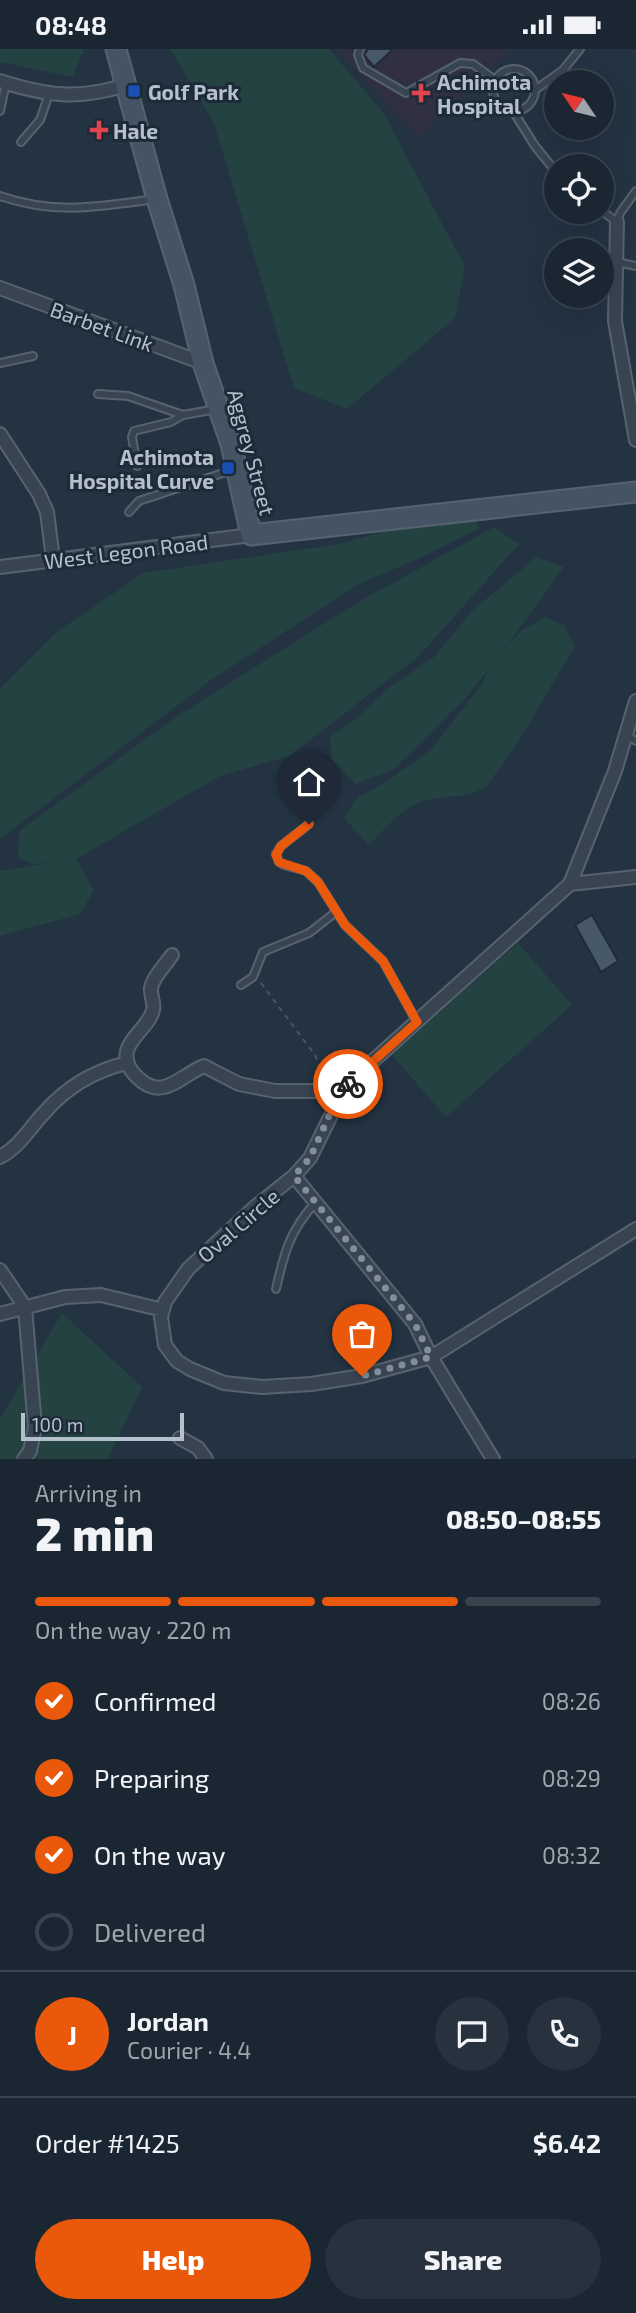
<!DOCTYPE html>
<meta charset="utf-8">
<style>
:root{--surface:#1a2632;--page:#27323e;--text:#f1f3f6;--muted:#9fa5ac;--line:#38434d;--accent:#ea580c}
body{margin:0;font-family:"Exo 2",sans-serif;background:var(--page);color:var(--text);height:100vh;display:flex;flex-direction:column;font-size:26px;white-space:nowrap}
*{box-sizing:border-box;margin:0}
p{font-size:23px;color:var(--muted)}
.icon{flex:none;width:38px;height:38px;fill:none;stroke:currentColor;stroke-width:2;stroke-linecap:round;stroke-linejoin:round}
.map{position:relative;height:1410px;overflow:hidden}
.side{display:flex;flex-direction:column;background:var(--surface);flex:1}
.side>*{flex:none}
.needle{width:46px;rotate:305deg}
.tools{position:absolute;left:544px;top:21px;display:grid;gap:14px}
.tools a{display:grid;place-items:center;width:70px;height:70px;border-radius:50%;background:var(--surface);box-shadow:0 7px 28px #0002,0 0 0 2px var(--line);font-size:35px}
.scale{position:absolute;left:21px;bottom:18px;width:163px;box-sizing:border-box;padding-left:7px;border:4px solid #b4c0cc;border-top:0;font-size:19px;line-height:24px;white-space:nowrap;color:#b4c0cc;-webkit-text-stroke:5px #1d2a37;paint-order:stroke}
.pin{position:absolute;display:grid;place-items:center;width:60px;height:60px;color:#fff;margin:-72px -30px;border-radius:50% 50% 50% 0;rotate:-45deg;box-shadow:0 0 7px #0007}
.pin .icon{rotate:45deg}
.courier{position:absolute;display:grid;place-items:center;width:70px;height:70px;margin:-35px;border:5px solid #ea580c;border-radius:50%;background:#fff;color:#222;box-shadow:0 2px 9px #0007}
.headline em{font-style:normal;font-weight:800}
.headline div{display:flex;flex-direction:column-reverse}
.headline{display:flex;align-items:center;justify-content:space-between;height:119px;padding:0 35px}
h1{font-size:46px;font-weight:800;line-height:52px}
.bar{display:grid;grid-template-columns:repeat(4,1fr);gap:10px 7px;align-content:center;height:84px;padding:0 35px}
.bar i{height:9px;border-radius:5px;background:var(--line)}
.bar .selected{background:var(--accent)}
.bar p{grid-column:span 4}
.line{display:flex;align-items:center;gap:18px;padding:0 35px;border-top:2px solid var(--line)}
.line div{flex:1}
.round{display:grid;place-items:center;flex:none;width:74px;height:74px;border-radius:37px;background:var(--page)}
ol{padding:0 35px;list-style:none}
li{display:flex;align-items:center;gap:21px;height:77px}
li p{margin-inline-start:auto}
li .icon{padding:7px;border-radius:50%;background:var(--accent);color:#fff;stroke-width:4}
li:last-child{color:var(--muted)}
li i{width:38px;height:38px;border:4px solid var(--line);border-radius:50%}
.button{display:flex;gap:14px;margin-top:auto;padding:14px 35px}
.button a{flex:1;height:80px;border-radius:42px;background:var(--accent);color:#fff;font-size:28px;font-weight:800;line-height:80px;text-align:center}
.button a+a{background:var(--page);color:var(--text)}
.status{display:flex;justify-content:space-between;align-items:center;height:49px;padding:0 35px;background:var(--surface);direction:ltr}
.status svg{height:19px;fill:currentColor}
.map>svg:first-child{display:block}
.medical{fill:#313042}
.green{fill:#254243}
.building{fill:#475968;stroke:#1f2c38;stroke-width:2}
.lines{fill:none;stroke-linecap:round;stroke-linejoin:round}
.lane-casing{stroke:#56636f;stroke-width:10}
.street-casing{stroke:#56636f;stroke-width:16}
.secondary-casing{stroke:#56636f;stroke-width:23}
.path{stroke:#445e5f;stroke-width:2;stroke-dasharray:5 5;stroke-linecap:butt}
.lane{stroke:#384551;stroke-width:6}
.street{stroke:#384551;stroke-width:12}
.secondary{stroke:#455465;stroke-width:19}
.done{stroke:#818f9c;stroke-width:7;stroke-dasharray:0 12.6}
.route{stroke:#ea580c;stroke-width:9}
.transit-dot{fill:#1a4fb4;stroke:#1d2a37;stroke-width:2.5}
.health-dot{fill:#e0444e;stroke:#1d2a37;stroke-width:2.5}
.labels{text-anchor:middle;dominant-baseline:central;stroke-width:6;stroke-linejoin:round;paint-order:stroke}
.poi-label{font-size:21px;font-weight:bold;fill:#b4c0cc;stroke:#1d2a37;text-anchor:start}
.street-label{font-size:21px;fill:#b4c0cc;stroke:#1d2a37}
</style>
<div class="status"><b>08:48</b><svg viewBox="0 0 49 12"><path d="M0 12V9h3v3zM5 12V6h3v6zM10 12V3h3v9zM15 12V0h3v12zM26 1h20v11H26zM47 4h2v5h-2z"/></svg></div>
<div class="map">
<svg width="636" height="1410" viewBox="0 0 636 1410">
<rect width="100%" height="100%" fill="#233342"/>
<path class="medical" d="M336,0H512L418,88Z"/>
<path class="green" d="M0,0H84L73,28L0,13Z
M170,0H329L384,65L465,218L455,269L347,360L294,339L214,74Z
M470,465L480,479L424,507L357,536L211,631L0,790V640L57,583L143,524L339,495L406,476Z
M494,478L519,495L418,608L289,707L220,727L76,810L94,841L80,865L0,887V822L52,813L33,815L18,809L19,782L176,668L355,555Z
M536,508L564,518L505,599L521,582L545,568L565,577L575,599C548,637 530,680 501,717C496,723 491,733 485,738C471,749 439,747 422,752C403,758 383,782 369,796L344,769L358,748L383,735L431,701L482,635L489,620L469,645L394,720L356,735L331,710L330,688L359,667L390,638L434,608L472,562Z
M518,894L572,956L446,1068L392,1006Z
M62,1264L142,1338L108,1410H0V1370Z"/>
<path class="building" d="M368,0H393L374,18L364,6Z
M592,866L618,912L601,923L575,876Z"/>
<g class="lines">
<g class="lane-casing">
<path id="lane" d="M360,0L358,6L363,19L406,44L460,14L473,15L495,31
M493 41a21 21 0 1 1 42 0a21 21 0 1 1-42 0Z
M535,41L563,21L580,0
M0,62L6,34
M513,62L535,97L556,123
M21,93L40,71L49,45
M0,147C55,166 98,158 155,150
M602,162L617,173L620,164L636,142
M617,213L636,217
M0,314L33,307
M98,345L128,347L183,366L216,360
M137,417L132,388L134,382L171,373L183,366
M129,463L139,452L232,421
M626,686L636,692
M309,775L281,797L276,805L279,813L284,816L306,822L318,833L345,876L383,912L417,973
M241,936L253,928L263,903L309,884L336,863
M276,1240C284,1204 290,1181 316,1153"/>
</g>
<g class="street-casing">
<path id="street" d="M0,32C47,47 79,51 126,36
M617,173L615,272L636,391
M0,239L203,314
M0,385L39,445L47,463L53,510
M0,518L251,486
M636,652L615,722L570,835L354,1029L343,1042L310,1109L294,1127L255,1158L188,1220L165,1253L161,1268L165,1296L177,1312L190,1320L224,1334L262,1338L311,1335L362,1327L431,1308L636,1180
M570,835L636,828
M172,906C166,915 153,928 151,939C150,946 155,954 153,961C149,977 131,987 127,1002C125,1012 130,1021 136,1027C162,1054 179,1027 204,1017L239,1035L275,1042H343
M0,1108C19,1098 29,1080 43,1065C66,1038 93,1022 127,1014
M294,1127L415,1275L431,1308L493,1410
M0,1221L25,1258L35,1378L30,1402L24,1410
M0,1265L65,1248L101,1246L163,1261
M180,1389L198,1399L206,1410"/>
</g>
<g class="secondary-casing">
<path id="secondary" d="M116,0L157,150L184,236L203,314L231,395L251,486L636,443"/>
</g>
<path class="path" d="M261,934L315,1006L326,1030"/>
<use href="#lane" class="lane"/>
<use href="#street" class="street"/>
<use href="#secondary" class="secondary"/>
</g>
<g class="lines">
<path class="done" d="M348,1035L332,1060L310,1109L294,1127L415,1275L431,1308L362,1327"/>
<path class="route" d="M309,775L281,797L276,806L279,813L306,822L318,833L345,876L383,912L417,973L348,1035"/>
</g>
<g class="transit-dot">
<rect x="127" y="35" width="14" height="14" rx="3.5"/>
<rect x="221" y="412" width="14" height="14" rx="3.5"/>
</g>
<g class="health-dot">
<path d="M417.5 33.5h7v7h7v7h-7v7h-7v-7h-7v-7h7z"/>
<path d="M95.5 70.5h7v7h7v7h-7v7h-7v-7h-7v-7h7z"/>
</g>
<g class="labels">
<g class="poi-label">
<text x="437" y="32">Achimota<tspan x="437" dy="24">Hospital</tspan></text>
<text x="148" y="42">Golf Park</text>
<text x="113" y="81">Hale</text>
<text x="214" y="407" text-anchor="end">Achimota<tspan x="214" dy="24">Hospital Curve</tspan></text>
</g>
<g class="street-label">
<text transform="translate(102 277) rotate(20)">Barbet Link</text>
<text transform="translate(252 403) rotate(75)">Aggrey Street</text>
<text transform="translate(126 502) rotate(-7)">West Legon Road</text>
<text transform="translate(238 1176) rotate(-41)">Oval Circle</text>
</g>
</g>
</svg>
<div class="tools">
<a><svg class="needle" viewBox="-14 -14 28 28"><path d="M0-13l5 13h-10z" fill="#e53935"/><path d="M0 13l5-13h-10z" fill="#9fa5ac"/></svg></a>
<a><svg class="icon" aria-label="locate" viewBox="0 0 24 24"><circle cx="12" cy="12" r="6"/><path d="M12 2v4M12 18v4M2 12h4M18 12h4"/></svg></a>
<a><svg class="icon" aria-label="layers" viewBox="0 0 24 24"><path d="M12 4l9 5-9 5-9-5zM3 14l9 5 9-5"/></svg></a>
</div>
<div class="scale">100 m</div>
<div class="pin" style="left:362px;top:1327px;background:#ea580c"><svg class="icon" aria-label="bag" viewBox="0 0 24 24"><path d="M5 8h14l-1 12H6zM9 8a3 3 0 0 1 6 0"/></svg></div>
<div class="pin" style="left:309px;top:775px;background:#1f2937"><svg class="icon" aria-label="home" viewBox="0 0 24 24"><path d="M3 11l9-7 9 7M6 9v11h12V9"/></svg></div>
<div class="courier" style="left:348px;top:1035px"><svg class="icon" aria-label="bike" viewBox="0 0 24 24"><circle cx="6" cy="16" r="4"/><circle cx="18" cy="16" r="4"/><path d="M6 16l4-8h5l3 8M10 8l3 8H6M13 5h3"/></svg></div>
</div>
<section class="side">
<div class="headline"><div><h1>2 min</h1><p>Arriving in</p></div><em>08:50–08:55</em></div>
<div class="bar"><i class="selected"></i><i class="selected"></i><i class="selected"></i><i></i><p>On the way · 220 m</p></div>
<ol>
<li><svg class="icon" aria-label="check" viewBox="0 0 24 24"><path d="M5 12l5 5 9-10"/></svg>Confirmed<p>08:26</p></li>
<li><svg class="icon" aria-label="check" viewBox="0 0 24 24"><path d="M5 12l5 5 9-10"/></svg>Preparing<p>08:29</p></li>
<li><svg class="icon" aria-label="check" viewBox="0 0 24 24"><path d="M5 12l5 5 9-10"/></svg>On the way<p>08:32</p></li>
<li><i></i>Delivered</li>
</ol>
<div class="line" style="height:126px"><b class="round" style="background:var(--accent);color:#fff">J</b><div><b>Jordan</b><p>Courier · 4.4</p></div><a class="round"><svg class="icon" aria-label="chat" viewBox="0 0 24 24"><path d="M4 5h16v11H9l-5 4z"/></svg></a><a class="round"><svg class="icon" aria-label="phone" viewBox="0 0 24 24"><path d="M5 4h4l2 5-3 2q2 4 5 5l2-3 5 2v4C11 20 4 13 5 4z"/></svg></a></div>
<div class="line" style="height:91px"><div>Order #1425</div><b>$6.42</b></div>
<div class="button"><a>Help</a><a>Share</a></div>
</section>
